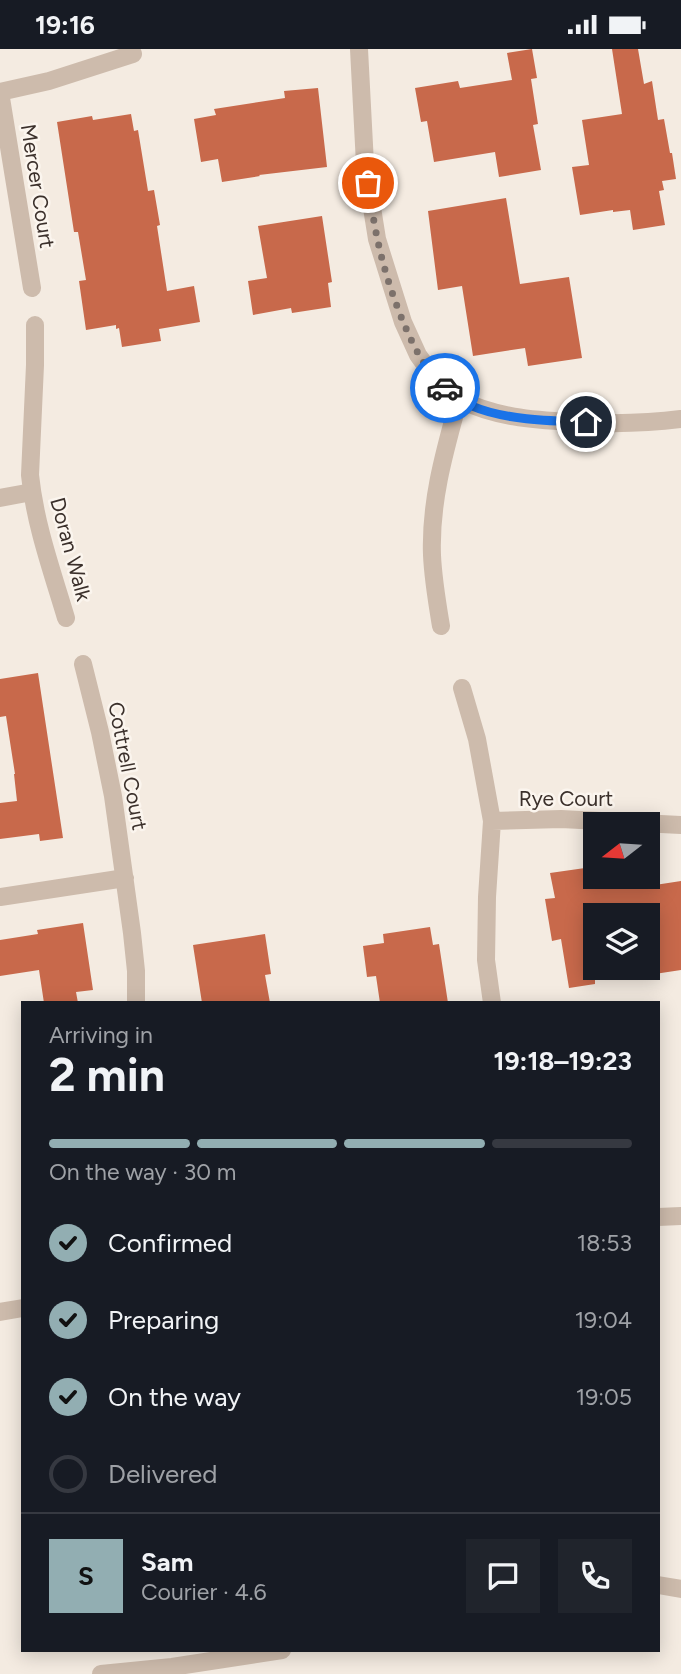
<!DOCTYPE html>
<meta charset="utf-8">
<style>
:root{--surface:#171b24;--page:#20242c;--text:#f1f3f6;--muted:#9ea1a6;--line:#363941;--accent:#92aeb2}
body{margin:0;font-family:Figtree,sans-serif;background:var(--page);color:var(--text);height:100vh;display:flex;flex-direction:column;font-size:26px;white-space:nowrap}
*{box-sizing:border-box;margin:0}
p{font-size:23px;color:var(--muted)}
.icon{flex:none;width:38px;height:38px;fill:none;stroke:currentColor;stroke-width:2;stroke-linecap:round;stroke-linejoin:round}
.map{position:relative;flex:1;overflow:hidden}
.side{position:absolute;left:21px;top:952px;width:639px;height:651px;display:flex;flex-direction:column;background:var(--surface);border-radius:0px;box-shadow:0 4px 18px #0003}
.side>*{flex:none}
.needle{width:46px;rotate:253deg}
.buttons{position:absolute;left:583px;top:763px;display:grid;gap:14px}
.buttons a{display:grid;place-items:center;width:77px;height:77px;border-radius:0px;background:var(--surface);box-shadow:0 4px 18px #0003;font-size:35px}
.pin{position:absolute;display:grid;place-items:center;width:60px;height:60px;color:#fff;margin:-30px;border:4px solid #fff;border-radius:50%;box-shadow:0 2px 7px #0007}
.courier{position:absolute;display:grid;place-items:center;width:70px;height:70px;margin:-35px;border:5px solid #1a73e8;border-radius:50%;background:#fff;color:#222;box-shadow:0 2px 9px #0007}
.summary em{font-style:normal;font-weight:700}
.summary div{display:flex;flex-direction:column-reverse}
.summary{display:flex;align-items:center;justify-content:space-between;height:119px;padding:0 28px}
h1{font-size:46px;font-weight:700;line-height:52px}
.bar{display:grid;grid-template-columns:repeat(4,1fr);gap:10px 7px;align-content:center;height:84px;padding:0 28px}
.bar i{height:9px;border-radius:5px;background:var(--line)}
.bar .active{background:var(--accent)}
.bar p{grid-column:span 4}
.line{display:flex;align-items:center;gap:18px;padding:0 28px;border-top:2px solid var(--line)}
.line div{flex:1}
.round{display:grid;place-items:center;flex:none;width:74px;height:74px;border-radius:0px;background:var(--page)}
ol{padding:0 28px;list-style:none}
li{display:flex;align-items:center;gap:21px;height:77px}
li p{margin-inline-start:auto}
li .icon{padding:7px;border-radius:50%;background:var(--accent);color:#111;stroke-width:4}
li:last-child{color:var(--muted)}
li i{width:38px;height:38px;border:4px solid var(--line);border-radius:50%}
.status{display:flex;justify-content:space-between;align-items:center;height:49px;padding:0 35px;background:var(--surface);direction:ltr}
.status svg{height:19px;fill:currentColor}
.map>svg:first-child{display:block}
.building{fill:#c8694b}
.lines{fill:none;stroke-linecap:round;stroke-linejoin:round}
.minor{stroke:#cdbbac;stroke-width:18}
.done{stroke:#7c716b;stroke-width:7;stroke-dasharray:0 12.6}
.route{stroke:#1a73e8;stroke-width:9}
.labels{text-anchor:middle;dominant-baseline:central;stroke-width:5;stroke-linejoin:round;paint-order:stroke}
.street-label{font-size:21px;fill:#3b302b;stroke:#fbf5ee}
</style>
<div class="status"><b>19:16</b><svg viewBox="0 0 49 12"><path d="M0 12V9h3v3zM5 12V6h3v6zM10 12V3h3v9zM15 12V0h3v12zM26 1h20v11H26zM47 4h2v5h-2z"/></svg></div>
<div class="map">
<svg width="681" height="1625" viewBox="0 0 681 1625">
<rect width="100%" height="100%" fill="#f4ebe1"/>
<path class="building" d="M532,0L537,29L531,30L538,75L533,76L541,121L499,128L495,103L434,113L427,72L421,73L415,39L458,32L460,39L512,31L507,4Z
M612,0H638L644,35L652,32L658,71L664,70L670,104H672L676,130L662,132L664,141L659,142L665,176L633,181L630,161L613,163V161L580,166L572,118L589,116L582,71L622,65Z
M318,39L327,118L259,126L260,127L222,133L218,110L201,113L194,70L216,66L214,60L285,49L284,42Z
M131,65L134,82L138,81L148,142L154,141L160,176L157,177L167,242L194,237L200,273L159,280L161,292L122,298L119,279L116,280V276L86,281L79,232L86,231L78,183H74L57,73L92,67L93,71Z
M506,149L520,235L569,228L582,309L528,317L525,299L473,307L462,237L438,241L428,162Z
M322,167L332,233L328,234L331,258L292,264L291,259L253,266L248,232L267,229L258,177Z
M38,624L63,789L40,792L39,785L0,790V754L17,752L14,725H15L6,667L0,668V630Z
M585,819L588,836L654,826L655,836L681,832V921L648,926V866H595V935L569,939L561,890L552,892L545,850L555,849L550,824Z
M83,874L93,941L76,943L78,954H44L39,921L0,927V891L38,885L37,881Z
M430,878L433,896L439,895L448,954H380L376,927L367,928L363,897L384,894L383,885Z
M265,885L271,925L265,926L270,954H202L193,896Z"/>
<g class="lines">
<path class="minor" d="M359,0L365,115L377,190L403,273L418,306L436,331L459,350C445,401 430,452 432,506C433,530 437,553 441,577
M0,43L32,239
M0,43L49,32L133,5
M35,276V316L30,426C35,475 52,522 66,569
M459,350C494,368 533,371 571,373C608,375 644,375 681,370
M0,449L32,443
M83,615L100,683L113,747L132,884L136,922V954
M462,639L477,690L492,772L487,848L486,911L492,954
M492,772L561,770L681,776
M0,848L125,829
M658,1168L681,1167
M0,1263L23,1259
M658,1536L681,1540
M101,1625L172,1618L282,1601"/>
</g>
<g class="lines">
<path class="done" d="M368,134C371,152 373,170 377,188C385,229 412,313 445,339"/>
<path class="route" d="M445,339C454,346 462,352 472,357C504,371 552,372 586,373"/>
</g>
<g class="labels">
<g class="street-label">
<text transform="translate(38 137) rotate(81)">Mercer Court</text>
<text transform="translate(71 500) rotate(75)">Doran Walk</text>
<text transform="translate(128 717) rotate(79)">Cottrell Court</text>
<text x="566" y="749">Rye Court</text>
</g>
</g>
</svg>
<div class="buttons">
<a><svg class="needle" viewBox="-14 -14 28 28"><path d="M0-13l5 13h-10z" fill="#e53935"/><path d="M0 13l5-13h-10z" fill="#9ea1a6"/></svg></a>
<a><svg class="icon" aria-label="layers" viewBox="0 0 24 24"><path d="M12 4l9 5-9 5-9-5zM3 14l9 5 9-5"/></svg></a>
</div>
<div class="pin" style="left:368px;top:134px;background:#ea580c"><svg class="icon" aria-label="bag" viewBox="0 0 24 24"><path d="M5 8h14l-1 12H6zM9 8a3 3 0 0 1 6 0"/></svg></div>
<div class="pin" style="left:586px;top:373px;background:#1f2937"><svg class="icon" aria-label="home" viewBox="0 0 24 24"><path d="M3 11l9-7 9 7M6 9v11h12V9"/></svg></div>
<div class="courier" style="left:445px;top:339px"><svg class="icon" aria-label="car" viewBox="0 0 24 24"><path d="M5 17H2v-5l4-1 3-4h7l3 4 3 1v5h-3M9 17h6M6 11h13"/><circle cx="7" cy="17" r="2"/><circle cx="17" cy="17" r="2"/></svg></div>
<section class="side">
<div class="summary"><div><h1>2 min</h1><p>Arriving in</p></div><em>19:18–19:23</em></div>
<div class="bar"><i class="active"></i><i class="active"></i><i class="active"></i><i></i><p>On the way · 30 m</p></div>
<ol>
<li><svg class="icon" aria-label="check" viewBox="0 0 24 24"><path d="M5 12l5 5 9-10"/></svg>Confirmed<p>18:53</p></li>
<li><svg class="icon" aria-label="check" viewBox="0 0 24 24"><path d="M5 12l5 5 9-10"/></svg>Preparing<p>19:04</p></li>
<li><svg class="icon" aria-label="check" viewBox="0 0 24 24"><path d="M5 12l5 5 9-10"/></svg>On the way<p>19:05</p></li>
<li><i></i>Delivered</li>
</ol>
<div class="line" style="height:126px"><b class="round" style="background:var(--accent);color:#111">S</b><div><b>Sam</b><p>Courier · 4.6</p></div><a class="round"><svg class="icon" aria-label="chat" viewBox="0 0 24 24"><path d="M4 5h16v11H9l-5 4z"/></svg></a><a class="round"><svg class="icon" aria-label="phone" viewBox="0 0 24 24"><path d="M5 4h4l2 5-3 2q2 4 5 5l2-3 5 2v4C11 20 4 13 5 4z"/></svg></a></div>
</section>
</div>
